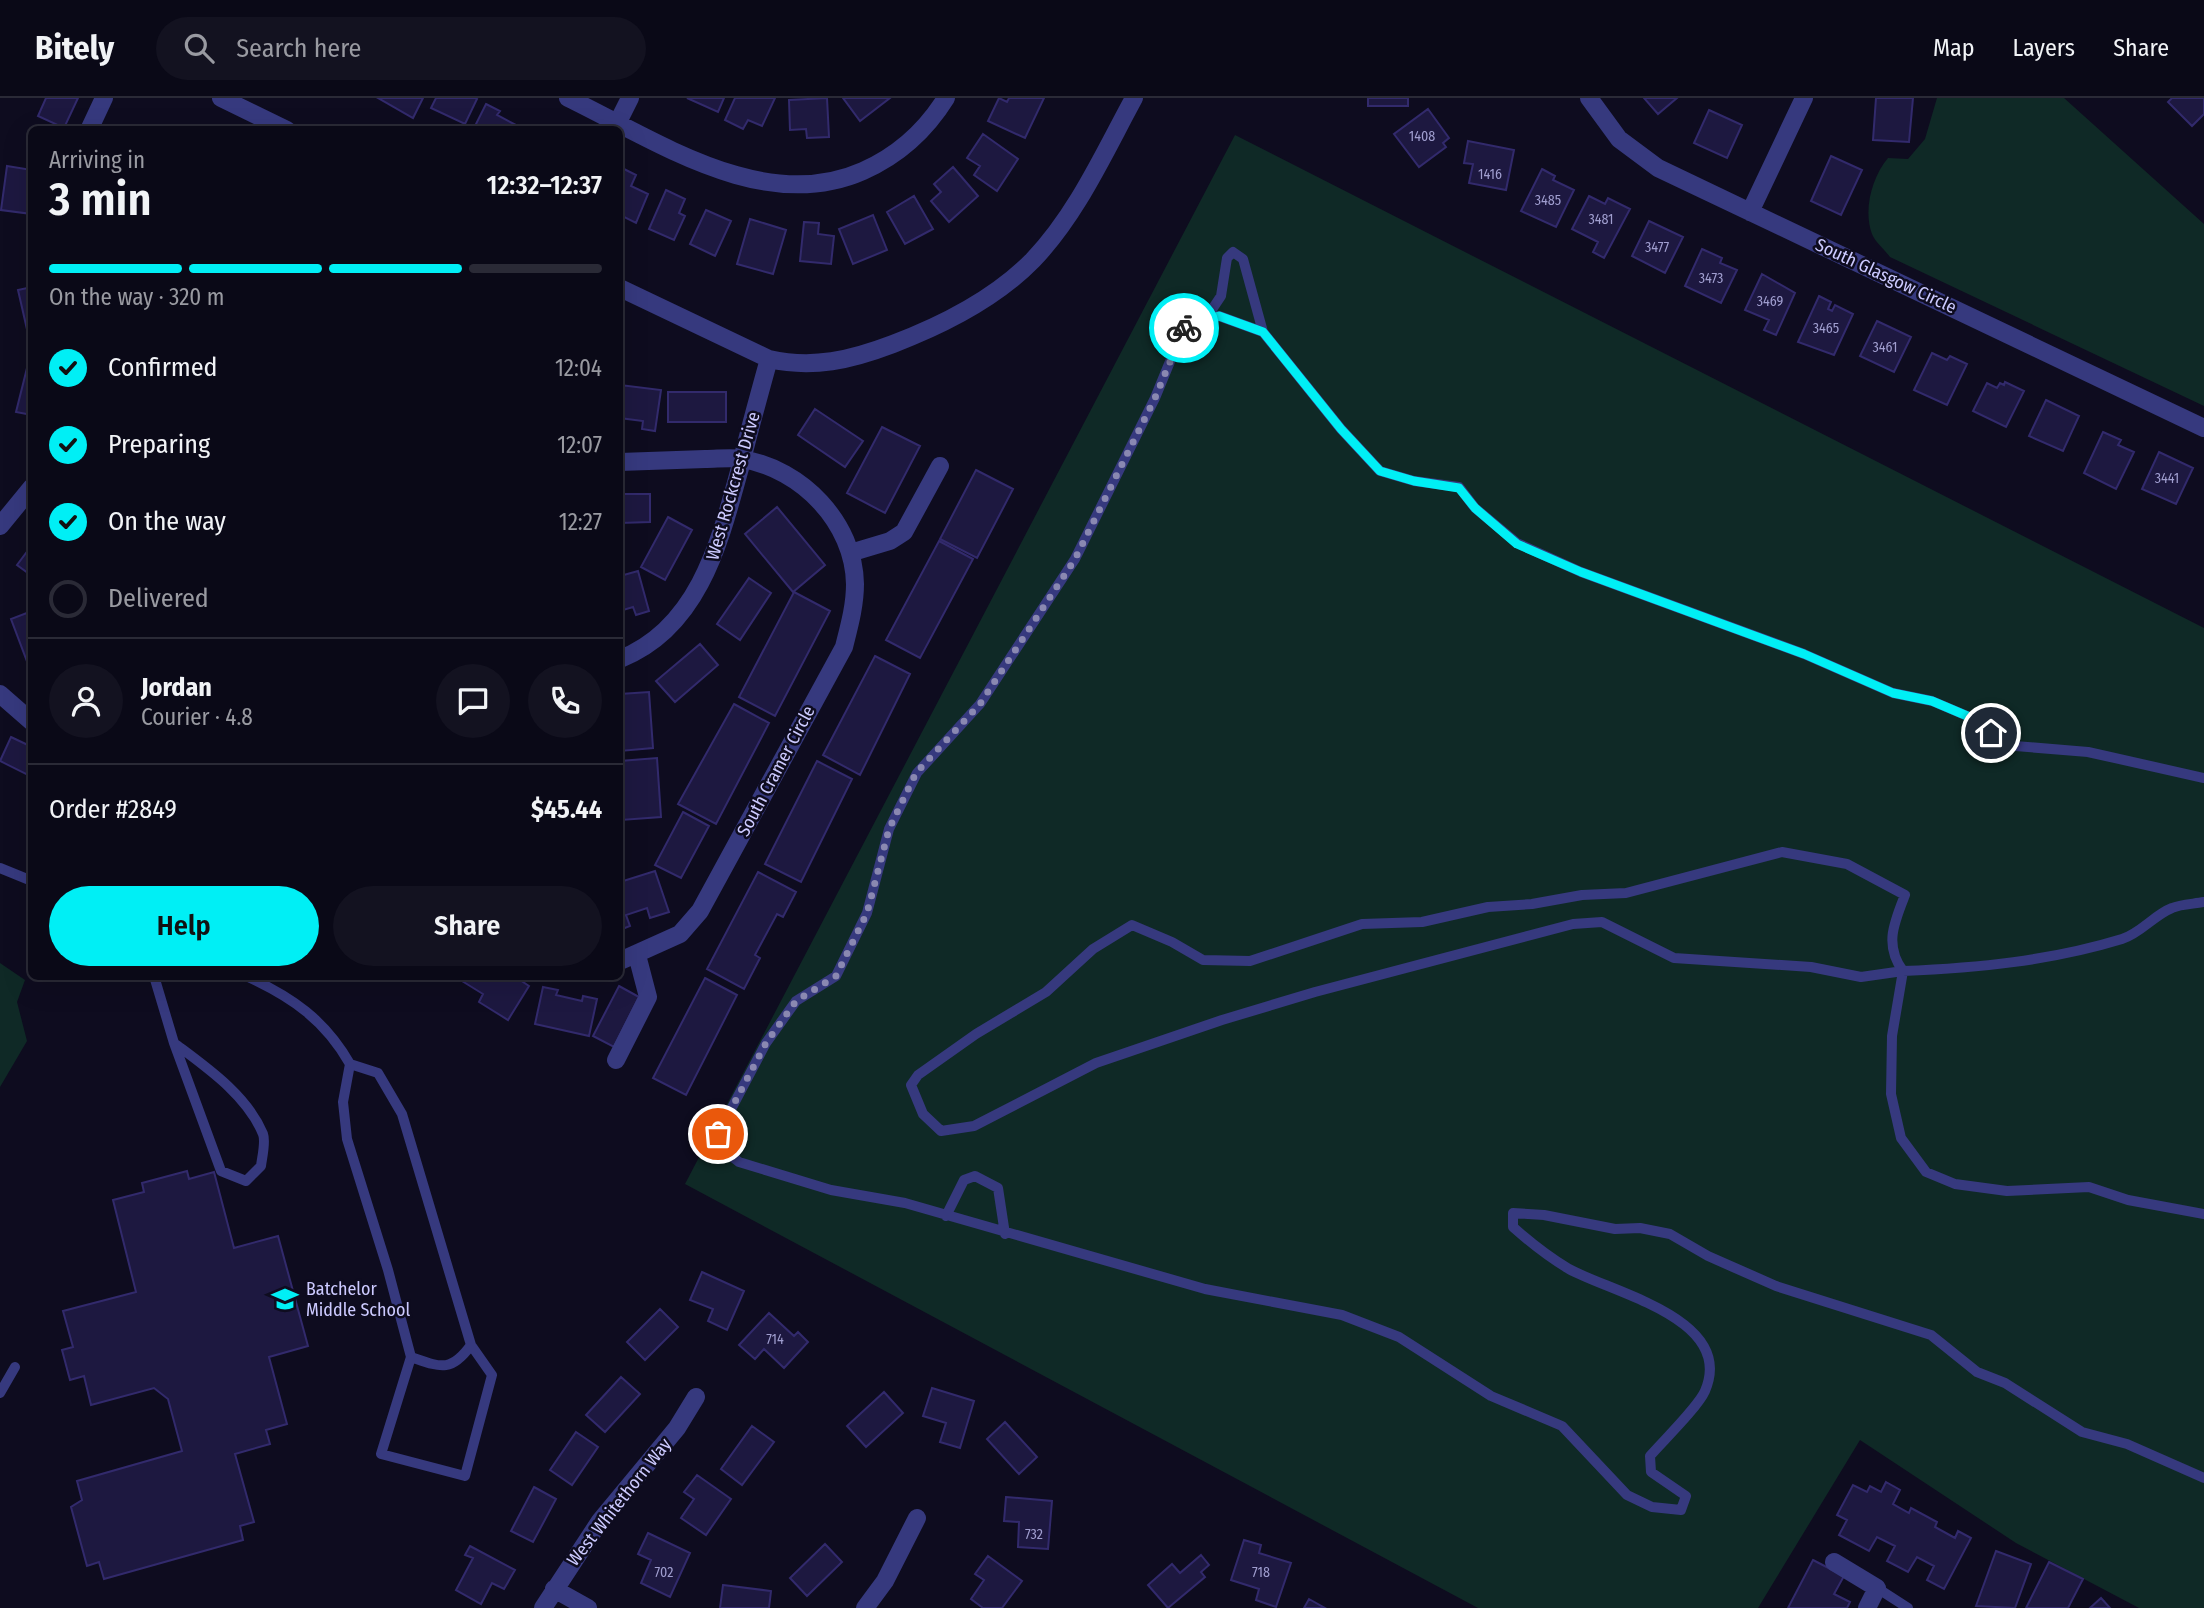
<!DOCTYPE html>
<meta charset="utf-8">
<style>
:root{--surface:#0a0917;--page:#131220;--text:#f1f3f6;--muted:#999aa1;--line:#2a2a36;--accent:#00eff5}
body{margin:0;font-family:"Fira Sans Condensed",sans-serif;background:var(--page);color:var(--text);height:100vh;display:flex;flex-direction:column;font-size:26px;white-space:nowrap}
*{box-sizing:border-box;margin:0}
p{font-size:23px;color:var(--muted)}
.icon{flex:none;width:38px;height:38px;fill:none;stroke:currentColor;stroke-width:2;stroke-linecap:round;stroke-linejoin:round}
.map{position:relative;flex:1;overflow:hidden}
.panel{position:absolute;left:28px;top:28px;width:595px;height:854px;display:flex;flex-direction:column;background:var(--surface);border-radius:10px;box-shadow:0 7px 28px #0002,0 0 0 2px var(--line)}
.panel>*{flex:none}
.pin{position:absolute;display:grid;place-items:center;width:60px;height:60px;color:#fff;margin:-30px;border:4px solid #fff;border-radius:50%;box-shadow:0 2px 7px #0007}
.courier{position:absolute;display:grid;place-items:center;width:70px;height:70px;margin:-35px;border:5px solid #00eff5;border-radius:50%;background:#fff;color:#222;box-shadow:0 2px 9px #0007}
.overview em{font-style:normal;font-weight:600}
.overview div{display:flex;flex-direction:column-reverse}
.overview{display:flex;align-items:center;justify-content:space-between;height:119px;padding:0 21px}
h1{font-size:46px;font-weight:600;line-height:52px}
.bar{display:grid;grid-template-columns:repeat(4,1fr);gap:10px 7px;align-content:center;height:84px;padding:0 21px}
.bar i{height:9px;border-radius:5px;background:var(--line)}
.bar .active{background:var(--accent)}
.bar p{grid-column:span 4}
.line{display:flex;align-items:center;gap:18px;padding:0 21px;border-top:2px solid var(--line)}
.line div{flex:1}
.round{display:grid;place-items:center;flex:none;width:74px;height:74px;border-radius:37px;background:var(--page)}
ol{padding:0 21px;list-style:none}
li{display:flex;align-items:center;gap:21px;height:77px}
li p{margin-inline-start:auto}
li .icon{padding:7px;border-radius:50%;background:var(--accent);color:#111;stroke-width:4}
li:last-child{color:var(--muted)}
li i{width:38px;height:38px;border:4px solid var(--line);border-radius:50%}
.primary-button{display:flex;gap:14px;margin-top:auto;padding:14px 21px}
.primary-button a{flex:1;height:80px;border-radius:42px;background:var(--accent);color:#111;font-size:28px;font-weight:600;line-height:80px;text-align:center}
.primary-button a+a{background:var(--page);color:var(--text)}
header{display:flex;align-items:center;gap:42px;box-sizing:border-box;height:98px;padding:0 35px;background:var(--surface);border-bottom:2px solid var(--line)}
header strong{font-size:33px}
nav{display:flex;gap:38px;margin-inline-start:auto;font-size:24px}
.search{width:490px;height:63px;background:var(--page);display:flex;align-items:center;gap:18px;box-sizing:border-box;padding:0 24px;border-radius:38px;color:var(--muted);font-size:26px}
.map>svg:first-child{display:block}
.green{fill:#0f2926}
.building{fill:#1d1840;stroke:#322a6c;stroke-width:2}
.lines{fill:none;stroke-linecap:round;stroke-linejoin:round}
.service{stroke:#36397e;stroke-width:10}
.minor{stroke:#36397e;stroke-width:18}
.done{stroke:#8a88b1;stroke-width:7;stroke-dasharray:0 12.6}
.route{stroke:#00eff5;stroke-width:9}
.labels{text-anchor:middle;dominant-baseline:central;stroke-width:5;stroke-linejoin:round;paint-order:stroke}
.number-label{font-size:14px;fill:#a09ecf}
.street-label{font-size:18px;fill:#cccaff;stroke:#0e0c1f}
.poi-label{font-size:18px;fill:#cccaff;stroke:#0e0c1f;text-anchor:start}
</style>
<header>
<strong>Bitely</strong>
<div class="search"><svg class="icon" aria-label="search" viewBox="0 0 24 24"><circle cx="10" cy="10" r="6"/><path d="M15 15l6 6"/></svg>Search here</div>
<nav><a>Map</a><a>Layers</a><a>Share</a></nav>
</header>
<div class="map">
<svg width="2204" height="1510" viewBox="0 0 2204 1510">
<rect width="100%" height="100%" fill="#0e0c1f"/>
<path class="green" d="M1937,0H2064L2204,126V308L1890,159C1885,152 1875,144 1872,136C1863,112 1872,79 1888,60L1908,61L1925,41Z
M1235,37L2204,530V1510H2139L2016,1445L1860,1342L1758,1510H1478L685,1086Z
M0,865L25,882L17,904L27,943L0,989Z"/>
<path class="building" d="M46,0H78L64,30L38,18Z
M378,0H423L413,20Z
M436,0H475L477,1L465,26L431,10Z
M687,0H724L718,14Z
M735,0H775L762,28L748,22L743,31L725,22Z
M827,0L829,39L807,40L806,31L790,32L789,2Z
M843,0H890L860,23Z
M999,0L1007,4L1009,0H1044L1025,40L988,23Z
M1368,0H1408V8H1368Z
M1644,0H1677L1658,16Z
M1876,0H1913L1909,44L1873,42Z
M2172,0H2204V16L2192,28L2168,4Z
M486,6L500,13L497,17L516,27L514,32H473Z
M1428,11L1449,40L1443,45L1446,49L1419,69L1394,36Z
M1709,12L1742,27L1727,60L1694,45Z
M983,36L1018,61L997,93L974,77L980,68L967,60Z
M1468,43L1514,52L1506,92L1469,85L1473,66L1464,65Z
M1831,58L1862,72L1841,117L1811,103Z
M7,68L32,72V116L1,112Z
M620,69L636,77L631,88L648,96L636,125L620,117Z
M953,69L978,98L949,124L931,103L941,94L934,86Z
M1542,71L1555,78L1553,82L1574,92L1556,129L1521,113Z
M666,92L685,101L679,115L685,118L674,142L649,131Z
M914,98L933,131L905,146L887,114Z
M1589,98L1605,106L1608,100L1630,111L1604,160L1593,154L1598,144L1572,131Z
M706,112L731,123L715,158L690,146Z
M873,117L887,152L853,166L839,131Z
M750,121L786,132L773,176L737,166Z
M1649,123L1683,139L1665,175L1632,158Z
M804,124L819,125L818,136L834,138L831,166L800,163Z
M1702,151L1722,160L1720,165L1737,172L1721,205L1685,188Z
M1762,176L1795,195L1776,237L1764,232L1769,222L1745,212Z
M32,189V249H31L18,192Z
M1819,198L1831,204L1828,211L1832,213L1835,207L1853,216L1834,257L1798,244Z
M1877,223L1911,239L1894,274L1860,258Z
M1932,255L1947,262L1950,258L1967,266L1947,307L1914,292Z
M29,262H32V317L16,314Z
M2005,284L2024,293L2006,329L1973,313L1987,285L1997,290L2000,285L2004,287Z
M620,287L661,292L655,333L642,331L643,323L620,320Z
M668,294H726V324H668Z
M2046,302L2079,318L2063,353L2029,338Z
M815,311L863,343L845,369L798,337Z
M882,329L920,348L885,415L847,395Z
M2103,334L2121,342L2118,347L2134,354L2116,391L2084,375Z
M2159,354L2193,370L2176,406L2142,391Z
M976,372L1013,391L977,460L940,441Z
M620,396H650V424L620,425Z
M777,409L825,467L793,494L745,436Z
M668,419L692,432L665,482L641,469Z
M939,443L973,461L920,560L886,542Z
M32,447V478L17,467Z
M638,473L649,513L636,517L633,509L620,513V478Z
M749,480L771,495L740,542L717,526Z
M794,494L830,513L775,618L739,599Z
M32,513V574H31L11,521Z
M700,546L718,567L675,604L656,583Z
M875,558L910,576L860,677L823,657Z
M649,594L653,650L620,653V596Z
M734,606L769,625L716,726L678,706Z
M11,639L32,649V679L0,663Z
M657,660L661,719L621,722L620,663Z
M817,663L852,681L801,784L765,766Z
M683,714L709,728L681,780L655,767Z
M655,773L669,814L650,820L647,810L626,817L630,828L620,832V784Z
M758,774L796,794L783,819L777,816L755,857L760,860L744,891L707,871Z
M454,878H514L529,888L508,922L479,904L483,896Z
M705,880L737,897L686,997L653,980Z
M619,888L639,899L614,949L593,938Z
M543,889L558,892L556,897L582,903L583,898L597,901L589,938L535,926Z
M187,1073L189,1081L214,1074L234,1150L278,1138L308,1248L269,1259L287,1326L266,1332L270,1346L235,1356L254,1424L240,1428L243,1442L104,1481L99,1464L87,1468L71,1409L82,1402L77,1383L182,1353L168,1301L154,1290L91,1307L84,1278L70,1282L62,1252L73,1249L63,1213L136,1194L113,1102L144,1094L142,1085Z
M702,1174L744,1193L727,1232L708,1223L713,1211L690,1202Z
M660,1211L678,1229L645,1262L627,1244Z
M769,1215L794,1238L798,1234L808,1244L784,1270L764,1251L755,1261L739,1247Z
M621,1279L640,1296L605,1334L586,1317Z
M932,1290L974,1303L960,1350L940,1344L946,1325L923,1318Z
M884,1294L903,1315L866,1349L847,1328Z
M1005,1324L1037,1359L1019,1376L987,1341Z
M752,1328L774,1344L742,1387L721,1371Z
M576,1334L598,1349L572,1387L550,1372Z
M697,1377L731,1401L706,1437L681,1420L694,1401L684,1394Z
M1886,1384L1900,1392L1893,1406L1909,1415L1911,1410L1937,1424L1935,1429L1955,1440L1958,1433L1971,1440L1944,1491L1927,1482L1934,1468L1917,1459L1908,1474L1887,1463L1895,1448L1877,1439L1869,1453L1839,1437L1847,1422L1837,1417L1853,1387L1867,1394L1870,1388L1881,1394Z
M534,1389L556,1401L533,1444L511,1433Z
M1006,1399L1052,1403L1048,1451L1018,1449L1019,1424L1004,1423Z
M648,1435L690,1455L670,1499L641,1485L651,1462L638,1456Z
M1244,1442L1261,1447L1259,1455L1291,1465L1276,1509L1256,1502L1259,1491L1231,1482Z
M825,1446L842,1464L807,1498L790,1480Z
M470,1448L515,1472L504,1491L492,1485L481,1506L456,1492L473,1460L465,1457Z
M1996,1453L2031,1466L2015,1510L1976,1508Z
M1201,1457L1209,1467L1201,1474L1205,1479L1168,1510L1148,1487L1172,1466L1180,1475Z
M988,1458L1022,1483L1002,1510H983L971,1501L984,1482L975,1476Z
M1813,1462L1844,1478L1834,1496L1850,1504L1847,1510H1788Z
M2049,1464L2083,1481L2068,1510H2026Z
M723,1487L771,1493L769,1510H720Z
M2101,1500L2110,1510H2090Z
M1309,1501L1325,1510H1304Z"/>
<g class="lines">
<path class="service" d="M1205,222L1221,198L1227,160L1233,154L1243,161L1263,234
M2204,680L2088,654L2003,647L1979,623L1932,603L1893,595L1804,556L1581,474L1517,445L1475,410L1459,389L1414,383L1380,373L1341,331L1263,234L1219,218L1185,227L1155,300L1075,461L980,606L917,675L889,731L867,815L836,878L796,903L766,945L718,1036L721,1050L739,1064L831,1092L905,1105L1205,1191L1342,1217L1399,1239L1491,1298L1562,1328L1627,1397L1652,1409L1681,1412L1686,1398L1651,1374L1650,1358C1663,1343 1698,1309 1705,1293C1736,1221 1613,1195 1569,1171C1549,1159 1531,1145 1513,1129V1115L1544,1117L1615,1131L1640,1130L1670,1136L1708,1158L1776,1188L1931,1237L1977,1274L2005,1285L2082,1334L2127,1346L2204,1380
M1782,754L1847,766L1905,797C1894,825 1884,847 1903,873L1861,879L1811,869L1674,860L1602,824L1573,826L1315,894L1222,922L1096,965L974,1028L941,1033L923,1016L911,987L918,977L976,936L1046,894L1093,851L1132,827L1172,844L1203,862L1250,863L1362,826L1422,824L1488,809L1532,806L1582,797L1626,795Z
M0,770L32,783
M2204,804C2194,806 2181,806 2172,810C2154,817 2141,835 2122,841C2050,863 1977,870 1903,873L1892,938L1891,996L1901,1040L1926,1074L1955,1086L2007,1093L2089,1089L2128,1102L2204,1116
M154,878L174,945L221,1073L246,1083L261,1068C262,1059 266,1044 263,1036C247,997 206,969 174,945
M246,878C292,899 325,922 350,966L343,1004L347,1041L388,1172L411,1259C440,1269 451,1275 471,1247L402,1016L378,975L350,966
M946,1118L964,1082L975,1078L998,1090L1005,1136
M411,1259L381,1356L465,1378L492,1277L471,1247
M0,1295L15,1269
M1877,1490L1908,1510"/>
<path class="minor" d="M221,0L287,32
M568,0C657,43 764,117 863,73C897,58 926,32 946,0
M1589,0L1619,41L1658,70L2204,330
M618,24L630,0
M89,32L104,0
M1750,114L1804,0
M620,190L769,261C813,271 851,262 893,246C943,227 995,201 1033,162C1077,116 1104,55 1134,0
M620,364C648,363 677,362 705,361C717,361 731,359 742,361C802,371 854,425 855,486C855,508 849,529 844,549L700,813L680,836L620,863
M0,428L32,389
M850,455L890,443L904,434L940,368
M620,561C699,530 720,443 740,370C749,333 759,297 769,261
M0,596L32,624
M616,962L648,899L637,857
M1834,1464L1877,1490L1867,1510
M554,1491L588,1510
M543,1510L600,1423L677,1330L696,1299
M865,1510L885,1483L917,1420"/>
</g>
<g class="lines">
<path class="done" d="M718,1036L766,945L796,903L836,878L867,815L889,731L916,675L980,606L1075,461L1155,300L1184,230"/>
<path class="route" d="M1184,230L1185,227L1219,218L1263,234L1341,331L1380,373L1414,383L1459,390L1475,410L1517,446L1581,474L1804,556L1893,595L1932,603L1979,623L1991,635"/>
</g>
<defs>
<g id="school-bare" transform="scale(2.1)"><path d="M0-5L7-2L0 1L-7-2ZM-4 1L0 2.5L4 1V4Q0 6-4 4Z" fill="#00eff5" stroke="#0e0c1f" stroke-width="2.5" paint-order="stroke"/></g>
</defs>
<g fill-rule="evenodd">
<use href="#school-bare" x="285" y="1201"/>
</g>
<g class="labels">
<g class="number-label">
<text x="1422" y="38">1408</text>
<text x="1490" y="76">1416</text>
<text x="1548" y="102">3485</text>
<text x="1601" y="121">3481</text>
<text x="1657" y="149">3477</text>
<text x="1711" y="180">3473</text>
<text x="1770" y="203">3469</text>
<text x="1826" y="230">3465</text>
<text x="1885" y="249">3461</text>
<text x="2167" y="380">3441</text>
<text x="775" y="1241">714</text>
<text x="1034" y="1436">732</text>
<text x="664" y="1474">702</text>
<text x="1261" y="1474">718</text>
</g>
<g class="street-label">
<text transform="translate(1886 178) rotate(25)">South Glasgow Circle</text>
<text transform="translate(733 388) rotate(-74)">West Rockcrest Drive</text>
<text transform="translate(776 673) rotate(-62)">South Cramer Circle</text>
<text transform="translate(619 1404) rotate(-52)">West Whitethorn Way</text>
</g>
<g class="poi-label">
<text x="306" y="1191">Batchelor<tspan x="306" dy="21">Middle School</tspan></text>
</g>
</g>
</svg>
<div class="pin" style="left:718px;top:1036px;background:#ea580c"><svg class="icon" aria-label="bag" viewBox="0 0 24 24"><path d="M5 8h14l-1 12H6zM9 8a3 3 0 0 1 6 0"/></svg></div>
<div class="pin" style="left:1991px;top:635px;background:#1f2937"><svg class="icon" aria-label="home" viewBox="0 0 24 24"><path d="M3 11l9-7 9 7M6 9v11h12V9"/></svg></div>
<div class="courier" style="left:1184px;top:230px"><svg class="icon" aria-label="bike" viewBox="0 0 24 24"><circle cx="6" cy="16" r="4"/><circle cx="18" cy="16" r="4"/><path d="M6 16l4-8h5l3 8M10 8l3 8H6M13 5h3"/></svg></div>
<section class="panel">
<div class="overview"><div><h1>3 min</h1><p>Arriving in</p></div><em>12:32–12:37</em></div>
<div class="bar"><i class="active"></i><i class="active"></i><i class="active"></i><i></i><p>On the way · 320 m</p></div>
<ol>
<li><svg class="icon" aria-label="check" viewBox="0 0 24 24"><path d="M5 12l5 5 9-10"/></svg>Confirmed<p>12:04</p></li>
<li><svg class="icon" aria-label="check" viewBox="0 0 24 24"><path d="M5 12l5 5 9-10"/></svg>Preparing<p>12:07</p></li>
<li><svg class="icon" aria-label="check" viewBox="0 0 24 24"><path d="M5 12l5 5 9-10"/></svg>On the way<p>12:27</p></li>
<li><i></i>Delivered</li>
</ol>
<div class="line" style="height:126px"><a class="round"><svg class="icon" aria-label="person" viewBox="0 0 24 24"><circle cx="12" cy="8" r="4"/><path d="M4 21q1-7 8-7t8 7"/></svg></a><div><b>Jordan</b><p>Courier · 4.8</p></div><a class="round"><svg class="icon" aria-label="chat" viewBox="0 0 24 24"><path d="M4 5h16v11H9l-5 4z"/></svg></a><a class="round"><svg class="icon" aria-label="phone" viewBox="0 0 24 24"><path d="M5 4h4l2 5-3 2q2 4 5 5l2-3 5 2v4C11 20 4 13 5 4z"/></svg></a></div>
<div class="line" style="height:91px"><div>Order #2849</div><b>$45.44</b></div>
<div class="primary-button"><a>Help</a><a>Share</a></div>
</section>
</div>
